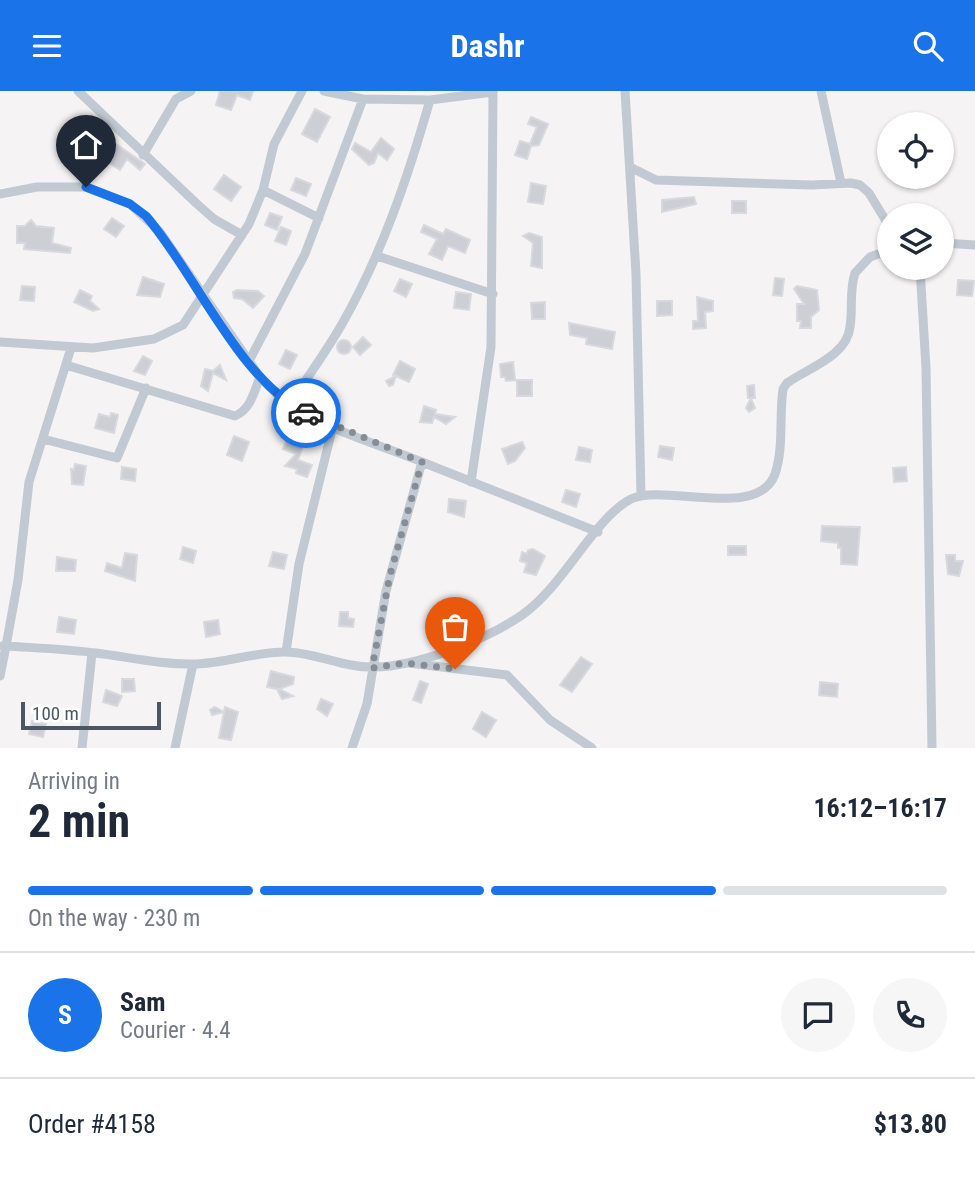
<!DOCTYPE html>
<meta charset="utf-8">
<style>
:root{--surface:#fff;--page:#f6f6f7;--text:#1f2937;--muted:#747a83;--line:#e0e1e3;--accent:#1a73e8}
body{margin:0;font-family:"Roboto Condensed",sans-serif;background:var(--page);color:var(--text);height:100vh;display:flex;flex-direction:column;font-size:26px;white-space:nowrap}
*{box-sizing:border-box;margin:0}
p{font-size:23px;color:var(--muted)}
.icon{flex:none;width:38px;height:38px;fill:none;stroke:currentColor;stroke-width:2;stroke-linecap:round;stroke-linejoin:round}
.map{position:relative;height:657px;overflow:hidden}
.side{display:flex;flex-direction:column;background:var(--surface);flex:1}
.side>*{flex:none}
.tools{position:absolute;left:877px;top:21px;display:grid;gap:14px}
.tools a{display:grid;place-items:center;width:77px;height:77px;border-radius:50%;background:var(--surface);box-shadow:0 2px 5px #0004;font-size:35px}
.scale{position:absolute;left:21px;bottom:18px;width:140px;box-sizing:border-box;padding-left:7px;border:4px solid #4a5661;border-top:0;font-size:19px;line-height:24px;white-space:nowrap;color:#4a5661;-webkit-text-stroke:5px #fff;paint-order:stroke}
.pin{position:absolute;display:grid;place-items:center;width:60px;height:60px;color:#fff;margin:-72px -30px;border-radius:50% 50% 50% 0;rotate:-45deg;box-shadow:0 0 7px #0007}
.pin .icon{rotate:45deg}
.courier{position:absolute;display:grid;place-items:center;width:70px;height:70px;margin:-35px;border:5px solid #1a73e8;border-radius:50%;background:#fff;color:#222;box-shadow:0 2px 9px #0007}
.summary em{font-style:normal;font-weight:700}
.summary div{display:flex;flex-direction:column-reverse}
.summary{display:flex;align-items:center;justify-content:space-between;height:119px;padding:0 28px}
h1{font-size:46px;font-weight:700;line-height:52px}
.bar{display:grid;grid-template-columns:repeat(4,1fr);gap:10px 7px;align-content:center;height:84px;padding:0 28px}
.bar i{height:9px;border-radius:5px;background:var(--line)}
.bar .current{background:var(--accent)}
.bar p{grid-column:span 4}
.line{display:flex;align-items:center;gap:18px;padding:0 28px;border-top:2px solid var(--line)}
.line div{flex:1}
.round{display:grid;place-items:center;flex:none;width:74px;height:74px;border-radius:37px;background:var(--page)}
header{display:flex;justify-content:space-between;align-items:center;height:91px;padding:0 28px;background:var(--accent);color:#fff;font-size:32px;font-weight:700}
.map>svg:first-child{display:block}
.building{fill:#cdcfd5;stroke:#d7d9de;stroke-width:2}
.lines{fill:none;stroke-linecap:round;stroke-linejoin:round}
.street{stroke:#c1cad2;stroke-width:9}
.done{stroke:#868d94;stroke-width:7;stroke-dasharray:0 12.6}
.route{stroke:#1a73e8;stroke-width:9}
</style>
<header><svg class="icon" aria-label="menu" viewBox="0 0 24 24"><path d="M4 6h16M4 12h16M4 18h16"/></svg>Dashr<svg class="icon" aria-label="search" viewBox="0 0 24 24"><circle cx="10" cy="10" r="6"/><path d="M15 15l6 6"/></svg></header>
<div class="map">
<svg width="975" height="657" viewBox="0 0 975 657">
<rect width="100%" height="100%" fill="#f5f3f3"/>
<path class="building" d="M220,0H253L250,9L237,4L231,19L216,14Z
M315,18L330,26L317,51L302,43Z
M531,26L548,33L539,54L531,55L527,68L515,64L520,50L530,53L537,36L528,33Z
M381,47L394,58L387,69L378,62L374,72L369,74L352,58L355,52L371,61Z
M116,53L145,73L140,79L127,68L120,79L107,71Z
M224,84L241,96L231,110L214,98Z
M296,87L311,93L306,105L291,99Z
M531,92L546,95L543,113L528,111Z
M694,106L696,113L662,121V109Z
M732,110H746V122H732Z
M270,122L282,126L277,139L265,134Z
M112,127L124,135L116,146L104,138Z
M31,129L36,135L54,137L52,152L71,157L70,162L24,158L25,152H17V135H25Z
M424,134L443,143L446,138L470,149L465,162L448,155L442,169L429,163L437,148L421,141Z
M281,136L291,140L286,154L275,150Z
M529,142L542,146V177L531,175L533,152L523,145Z
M143,186L164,193L160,206L137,204Z
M775,187L784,188L782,205L773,204Z
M400,188L412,193L406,206L394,200Z
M958,189L974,190L972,205L957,204Z
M22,195L35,196L34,210L20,209Z
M797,195L817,199L819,219L811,226V237H800L801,230H797V213H804L794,198Z
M80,199L92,205L90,210L99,218L93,220L74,211Z
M237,199L258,200L264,205L253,217L242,208L234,207L233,201Z
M456,201L471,203L469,219L454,217Z
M697,206L713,210V220L705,221L706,237L693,238V230H698Z
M657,210H672V224L657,225Z
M545,211V228H532L531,212Z
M569,232L615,241L612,258L586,253L587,247L570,244Z
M363,246L371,254L360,264L353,256Z
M337 256a7 7 0 1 1 14 0a7 7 0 1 1-14 0Z
M286,259L297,264L290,278L279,273Z
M143,265L152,270L145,284L134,280Z
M400,270L415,278L409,291L396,285L393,294L389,295L386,290L396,285L393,284Z
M513,271L515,289L506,290L505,286H501L500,273Z
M220,274L226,289L213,282L208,300L201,295L205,278L213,280Z
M517,289H532V305H517Z
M754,294L755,307H751L755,317L749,321L746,317L751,307H748L747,295Z
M424,315L436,319L435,323L455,326L446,333L434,326L432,332L420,331Z
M111,322L118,324L114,342L95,337L99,323L110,326Z
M234,345L249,351L242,370L227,364Z
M288,346L304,352L298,369L312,374L307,386L296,382L297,378L285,375L296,363L283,358Z
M522,351L525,357L515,370L508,373L502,358Z
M660,355L674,357L672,369L658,366Z
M579,356L592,359L590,371L576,369Z
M75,373L86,375L83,394L72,393L71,378L74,379Z
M122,376L136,378L135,390L121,388Z
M906,376L907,390L894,391L893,377Z
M566,399L580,403L576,416L562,411Z
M449,408L466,410L464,426L448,421Z
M822,435L860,436L857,474L841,473V457H838V452L821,450Z
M728,455H746V464H728Z
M183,456L196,460L193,472L180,468Z
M533,458L545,465L536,484L524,481L527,472L520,470L522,461L527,463L528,459Z
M273,461L287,464L284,478L269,475Z
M125,462L137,464L135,490L105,480L107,472L122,477Z
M946,464H955V470H963L959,485L948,483Z
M57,466L76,469L75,480H56Z
M340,521H348V527L354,528L353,536L339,535Z
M59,526L76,529L74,543L57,541Z
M218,529L220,543L206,546L204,531Z
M581,566L592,573L572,601L560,594Z
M271,580L294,586L293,593L279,598L293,605L282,608L277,598L267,596Z
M122,588H134L135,600L122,601Z
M420,590L428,593L421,612L413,609Z
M820,591L838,593L837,606L819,604Z
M106,599L122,605L117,615L103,611Z
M321,608L333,613L327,625L317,618Z
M215,616L224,621L225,616L238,621L231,649L219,647L224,621L212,624L210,619Z
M482,621L496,629L486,646L473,638Z
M32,630L46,633L43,646L29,643Z"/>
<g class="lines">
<path class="street" d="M78,0L196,112L214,128L242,144
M324,0L363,8L430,9
M625,0L636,183L641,405
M821,0L841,92
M143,64L176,8L191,0
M630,76L656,89L812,94L851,92L860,94L869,102L889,135
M263,99L319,127
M0,103L37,96H86L130,113L160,141L260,286C269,295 277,304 287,312C319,336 383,355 422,371L386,500L367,613L352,657
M942,152L975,154
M377,165L493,203
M920,177L926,277L932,657
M0,251L93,257L154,248L183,234L249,133L263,99L274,53L302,0
M249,270L305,163L363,8
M66,274L235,325C251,318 254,301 260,286
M289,314C307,287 326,261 342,233C382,163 408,86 430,9L493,1
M43,348L117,367L146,297
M422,371L598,441
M471,391L491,256L493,0
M2,555H6L18,489L29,391L71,257
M286,561L299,473L333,335
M409,572L507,584L550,629L592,657
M0,585L6,555C36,557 66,558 96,562C128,566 162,574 196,573C226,572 255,561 285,561C315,561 344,577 374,576C417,576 487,548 522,524C563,496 594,427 631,408C664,392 758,430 775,383C784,357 779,325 783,298L787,292C808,277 847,265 850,236C853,218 849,200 855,182L870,166L889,159
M82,657L92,562
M175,657L193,573"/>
</g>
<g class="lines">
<path class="done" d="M306,322L422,371L390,484L372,577L406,572L455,578"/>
<path class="route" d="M86,96L130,113L146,125C196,183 238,288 306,322"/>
</g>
</svg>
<div class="tools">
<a><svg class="icon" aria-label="locate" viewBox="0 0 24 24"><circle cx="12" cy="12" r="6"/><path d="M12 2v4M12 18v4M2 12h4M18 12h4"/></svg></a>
<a><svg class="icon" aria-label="layers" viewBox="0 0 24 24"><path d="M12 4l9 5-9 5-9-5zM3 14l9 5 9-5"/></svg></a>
</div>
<div class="scale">100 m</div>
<div class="pin" style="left:455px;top:578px;background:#ea580c"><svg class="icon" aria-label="bag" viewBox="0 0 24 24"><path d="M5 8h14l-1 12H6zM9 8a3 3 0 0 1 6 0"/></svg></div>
<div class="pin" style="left:86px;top:96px;background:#1f2937"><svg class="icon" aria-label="home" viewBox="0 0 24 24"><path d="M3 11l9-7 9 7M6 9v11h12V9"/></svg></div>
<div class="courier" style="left:306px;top:322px"><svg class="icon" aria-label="car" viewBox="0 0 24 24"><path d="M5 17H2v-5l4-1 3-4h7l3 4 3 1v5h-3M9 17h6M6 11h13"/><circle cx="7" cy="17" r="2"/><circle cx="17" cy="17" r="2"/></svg></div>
</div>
<section class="side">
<div class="summary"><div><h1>2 min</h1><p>Arriving in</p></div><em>16:12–16:17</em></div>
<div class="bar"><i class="current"></i><i class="current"></i><i class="current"></i><i></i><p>On the way · 230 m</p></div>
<div class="line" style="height:126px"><b class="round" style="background:var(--accent);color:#fff">S</b><div><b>Sam</b><p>Courier · 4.4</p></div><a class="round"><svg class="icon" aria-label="chat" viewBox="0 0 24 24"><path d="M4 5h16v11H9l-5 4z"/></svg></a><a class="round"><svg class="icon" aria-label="phone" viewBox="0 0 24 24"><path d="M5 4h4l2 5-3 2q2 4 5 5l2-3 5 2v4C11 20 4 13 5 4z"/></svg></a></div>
<div class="line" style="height:91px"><div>Order #4158</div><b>$13.80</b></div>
</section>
